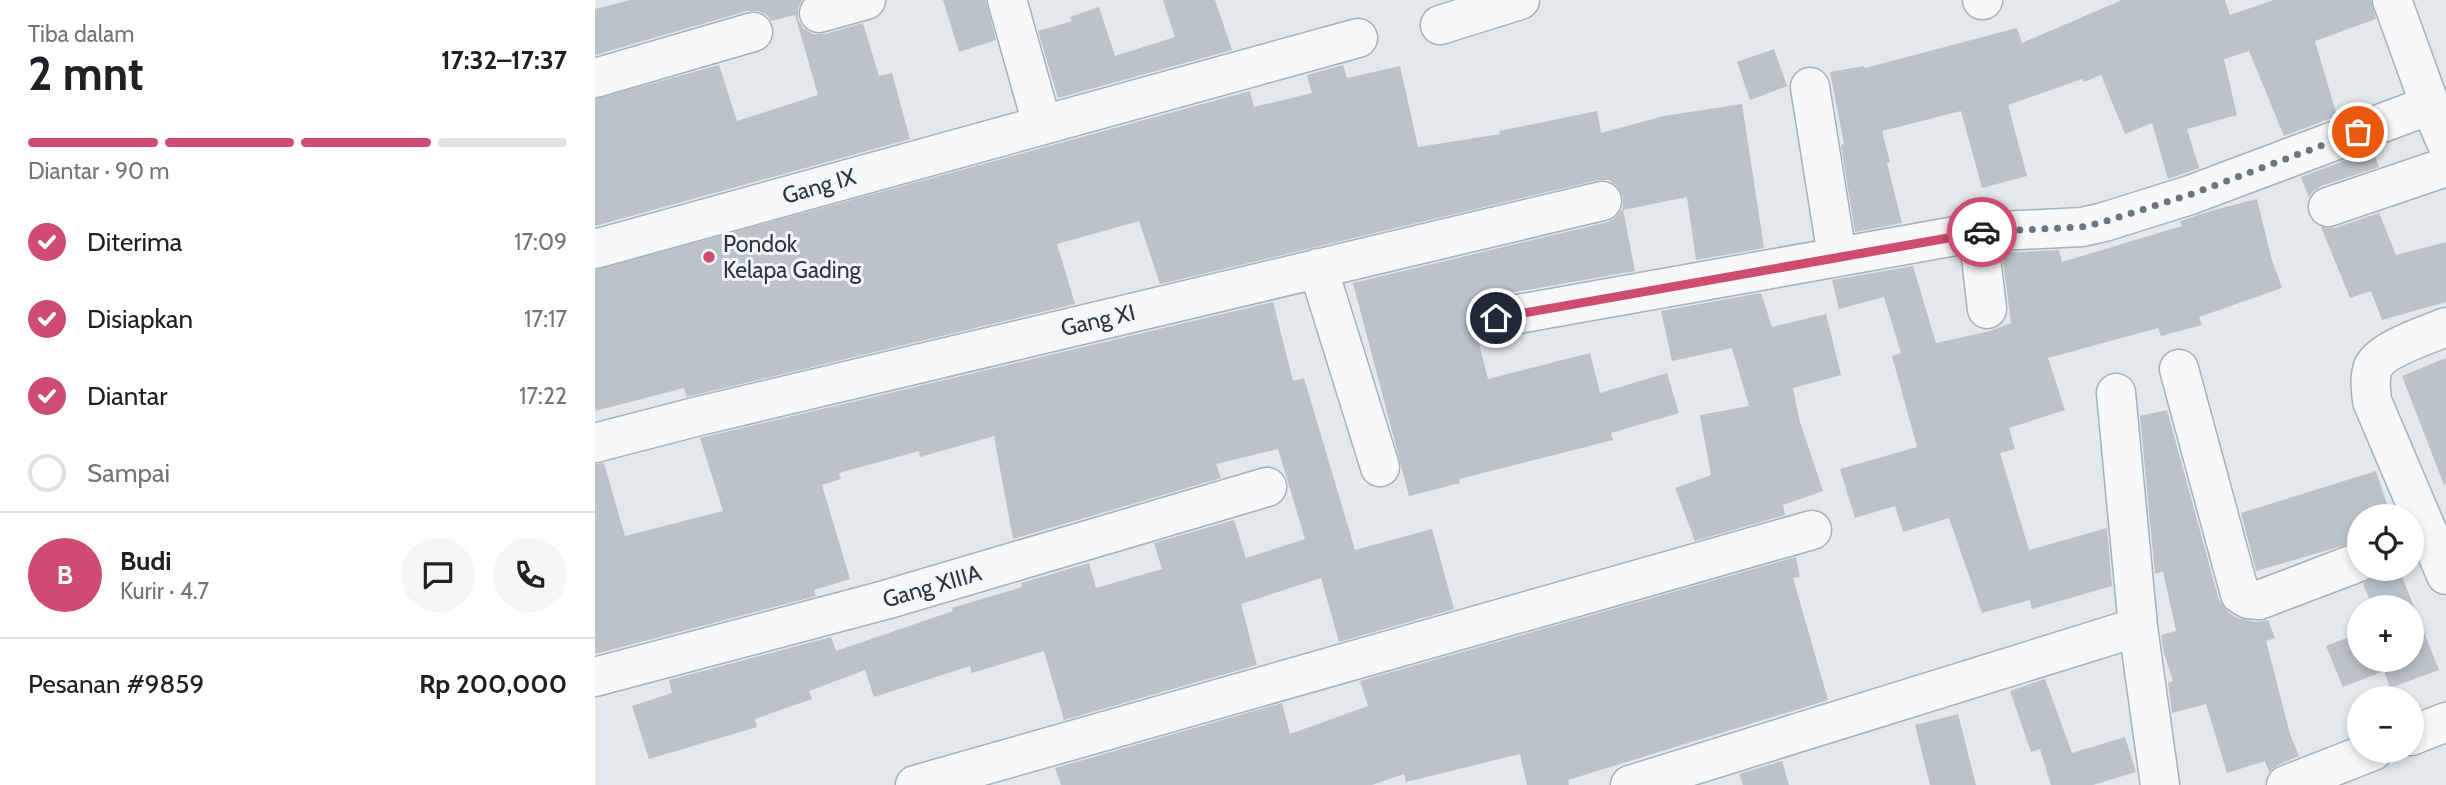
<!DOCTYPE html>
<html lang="id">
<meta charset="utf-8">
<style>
:root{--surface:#fff;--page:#f6f6f6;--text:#202124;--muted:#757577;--line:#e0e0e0;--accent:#ce4b72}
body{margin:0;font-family:Cabin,sans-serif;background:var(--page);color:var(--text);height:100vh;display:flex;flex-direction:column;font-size:26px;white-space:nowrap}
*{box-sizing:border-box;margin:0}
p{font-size:23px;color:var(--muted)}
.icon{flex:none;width:38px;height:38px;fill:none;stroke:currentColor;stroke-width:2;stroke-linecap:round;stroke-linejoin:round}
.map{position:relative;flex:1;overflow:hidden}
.panel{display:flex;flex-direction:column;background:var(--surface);width:595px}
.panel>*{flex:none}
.controls{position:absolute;left:1752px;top:504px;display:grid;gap:14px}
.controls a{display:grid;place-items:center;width:77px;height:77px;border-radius:50%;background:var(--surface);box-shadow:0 4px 10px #0003;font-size:35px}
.pin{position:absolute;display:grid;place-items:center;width:60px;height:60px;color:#fff;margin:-30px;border:4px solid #fff;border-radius:50%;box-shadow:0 2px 7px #0007}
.courier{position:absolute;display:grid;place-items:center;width:70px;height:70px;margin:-35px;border:5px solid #ce4b72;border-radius:50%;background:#fff;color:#222;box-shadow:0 2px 9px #0007}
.head em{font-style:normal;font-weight:700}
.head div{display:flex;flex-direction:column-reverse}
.head{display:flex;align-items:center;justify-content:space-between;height:119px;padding:0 28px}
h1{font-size:46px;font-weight:700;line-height:52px}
.bar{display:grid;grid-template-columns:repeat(4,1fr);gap:10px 7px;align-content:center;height:84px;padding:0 28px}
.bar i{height:9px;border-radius:5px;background:var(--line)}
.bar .on{background:var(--accent)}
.bar p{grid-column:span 4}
.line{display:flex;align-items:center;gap:18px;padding:0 28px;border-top:2px solid var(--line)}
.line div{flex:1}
.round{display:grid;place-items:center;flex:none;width:74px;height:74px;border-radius:37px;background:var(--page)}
ol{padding:0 28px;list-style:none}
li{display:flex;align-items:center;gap:21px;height:77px}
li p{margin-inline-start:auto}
li .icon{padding:7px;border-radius:50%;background:var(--accent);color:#fff;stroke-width:4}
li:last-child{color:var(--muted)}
li i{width:38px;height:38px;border:4px solid var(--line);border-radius:50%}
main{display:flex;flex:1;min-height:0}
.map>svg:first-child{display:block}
.building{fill:#bbc2c9}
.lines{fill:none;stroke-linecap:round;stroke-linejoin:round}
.minor-casing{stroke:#a9b0b6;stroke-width:41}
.minor{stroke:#f6f8fa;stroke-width:38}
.done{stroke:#6c767e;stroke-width:7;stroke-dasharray:0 12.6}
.route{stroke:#ce4b72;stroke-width:9}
.poi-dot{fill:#ce4b72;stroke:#f3f6f9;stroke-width:2.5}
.labels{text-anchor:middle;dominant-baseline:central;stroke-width:6;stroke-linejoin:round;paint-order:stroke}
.street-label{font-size:23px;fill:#2b3844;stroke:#f3f6f9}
.poi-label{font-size:23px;fill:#2b3844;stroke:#f3f6f9;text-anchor:start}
</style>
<main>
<section class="panel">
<div class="head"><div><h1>2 mnt</h1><p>Tiba dalam</p></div><em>17:32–17:37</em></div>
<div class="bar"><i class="on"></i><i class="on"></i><i class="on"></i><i></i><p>Diantar · 90 m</p></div>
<ol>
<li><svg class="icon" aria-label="check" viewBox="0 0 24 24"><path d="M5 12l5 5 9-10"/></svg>Diterima<p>17:09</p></li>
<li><svg class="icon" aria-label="check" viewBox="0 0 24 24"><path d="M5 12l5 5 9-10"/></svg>Disiapkan<p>17:17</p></li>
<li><svg class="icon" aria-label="check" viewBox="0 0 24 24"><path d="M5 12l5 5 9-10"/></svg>Diantar<p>17:22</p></li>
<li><i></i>Sampai</li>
</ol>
<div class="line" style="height:126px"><b class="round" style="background:var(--accent);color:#fff">B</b><div><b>Budi</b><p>Kurir · 4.7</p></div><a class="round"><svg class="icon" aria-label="chat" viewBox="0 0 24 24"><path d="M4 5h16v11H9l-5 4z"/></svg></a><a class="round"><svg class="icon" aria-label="phone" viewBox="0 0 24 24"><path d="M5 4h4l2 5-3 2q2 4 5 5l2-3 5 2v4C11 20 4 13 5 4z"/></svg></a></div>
<div class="line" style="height:91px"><div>Pesanan #9859</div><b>Rp 200,000</b></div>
</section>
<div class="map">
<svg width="1851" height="785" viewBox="0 0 1851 785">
<rect width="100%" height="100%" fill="#e4e8eb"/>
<path class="building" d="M35,0H207L203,8V19L208,28L218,34H230L268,23L284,76L297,73L315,139L0,226V99L124,65L142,121L223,95L200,15L176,21L173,16L164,11H152L0,55V9Z
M348,0H391L401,40L364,52Z
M568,0H620L637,50L463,98L443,31L477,21L475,17L504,7L520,56L580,37Z
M1527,0H1630L1635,15L1679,0H1776L1781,19L1720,41L1742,116L1689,136L1654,51L1629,59L1642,115L1592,129L1604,168L1573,179L1557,123L1530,134L1506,75L1489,82L1487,79L1413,105L1432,176L1387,188L1366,111L1287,131L1295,162L1292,163L1307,223L1260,232L1246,145L1249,144L1235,72L1269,66L1270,68L1422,28L1427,43Z
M1179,49L1192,86L1155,100L1142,62Z
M748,65L752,78L805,66L823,147L905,134L904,131L1002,111L1006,133L1069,116L1147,104L1169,248L1101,260L1092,197L1028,210L1040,271L897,296L887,301L881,310L876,311L893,379L995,353L1005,393L1072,373L1084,413L1016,433L1018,440L864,479L865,483L814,496L758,283L1013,222L1021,217L1028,208V197L1022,186L1014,180H1003L565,284L544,221L462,244L480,304L92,397L89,388L0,411V270L655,91L659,107L717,93L712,75Z
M1778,150L1784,167L1726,186L1717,192L1714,198L1706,177Z
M1662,199L1676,257L1687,288L1604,317L1607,325L1566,336L1563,328L1453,358L1470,410L1414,428L1420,449L1405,453L1434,550L1512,528L1517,586L1437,609L1435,600L1387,613L1354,518L1308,532L1300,506L1260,518L1245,469L1322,447L1297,356L1306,353L1289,297L1244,309L1237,280L1318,266L1341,343L1395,331L1416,323L1407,253L1464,250L1467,262L1587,226L1585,221L1619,210Z
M1784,213L1801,255L1851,242V302L1787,320L1776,291L1755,298L1726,227L1740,228Z
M1166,293L1177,327L1231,314L1246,375L1198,388L1204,419L1228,491L1188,505L1190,515L1100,541L1080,488L1116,475L1105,415L1154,406L1137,348L1077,361L1066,311Z
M678,302L698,381L709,378L760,550L837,529L859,609L744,642L726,578L646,604L662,665L469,720L449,651L377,673L375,666L279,697L270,670L214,691L217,699L160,719L162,727L54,759L37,706L77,693L74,680L236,637L241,651L358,611L357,608L427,587L426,583L494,563L501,588L567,569L559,543L639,520L651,558L710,539L683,449L621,464L626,478L418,539L399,436L325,457L324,451L244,473L246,479L227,485L255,579L219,590L221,596L0,654V464L9,463L30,536L128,511L105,438Z
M1851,358V484L1849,485L1807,376Z
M1572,410L1624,600L1633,612L1642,618L1662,622L1673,620L1680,638L1671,641L1695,734L1704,756L1683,765L1674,772L1670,761L1632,773L1611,704L1577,713L1573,683L1578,681L1569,653L1566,635L1581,631L1568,571L1560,574L1545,416Z
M1781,471L1796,516H1764V541L1661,571L1646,513Z
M1201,557L1205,577L1198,578L1233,700L973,780L974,785H932L925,754L811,782L809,774L777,785H466L460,768L687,703L695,734L773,706L765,681Z
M1784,569H1804L1844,670L1795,688L1789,671L1748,687L1731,646L1764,633V660H1816V607H1778L1768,584L1780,576Z
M1450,679L1477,753L1530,737L1541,772L1498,785H1456L1445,749L1436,752L1415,691Z
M1363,714L1381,785H1335L1320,725Z
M1187,761L1194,785H1148L1144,774Z"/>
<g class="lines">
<g class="minor-casing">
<path id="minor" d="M412,0L447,124
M1387,0H1388
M1797,0L1835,105L1851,142
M224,13L271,0
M845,25L925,0
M0,78L158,32
M1215,87L1242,256
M1733,207L1851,167
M1383,232L1392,309
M0,249L763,38
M723,268L785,467
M901,318L1383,232L1487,227L1509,222L1595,195L1835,105
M1851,327C1832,335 1787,349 1778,367C1774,378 1776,390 1777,401L1851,575
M1584,369L1645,594L1653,599L1664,600L1764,562
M1521,393L1543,627L1565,785
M0,443L100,417L1007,201
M0,677L290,600L672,487
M1816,736L1851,722
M320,785L1217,530
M1035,785L1543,627
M1691,785L1778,751"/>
</g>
<use href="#minor" class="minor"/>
</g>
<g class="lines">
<path class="done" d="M1387,232L1487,227L1508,222L1594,195L1763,132"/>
<path class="route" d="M901,318L1387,232"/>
</g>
<circle class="poi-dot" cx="114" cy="257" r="7"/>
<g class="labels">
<g class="street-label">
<text transform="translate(224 186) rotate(-16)">Gang IX</text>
<text transform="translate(503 320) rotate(-13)">Gang XI</text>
<text transform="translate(337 586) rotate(-16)">Gang XIIIA</text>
</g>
<g class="poi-label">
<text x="128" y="244">Pondok<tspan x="128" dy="26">Kelapa Gading</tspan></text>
</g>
</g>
</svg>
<div class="controls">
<a><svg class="icon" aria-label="locate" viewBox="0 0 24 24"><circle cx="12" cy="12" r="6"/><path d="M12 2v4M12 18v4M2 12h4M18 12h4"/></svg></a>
<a>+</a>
<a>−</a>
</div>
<div class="pin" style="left:1763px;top:132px;background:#ea580c"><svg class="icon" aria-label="bag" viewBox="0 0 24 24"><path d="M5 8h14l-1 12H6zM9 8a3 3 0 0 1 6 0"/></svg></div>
<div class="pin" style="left:901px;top:318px;background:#1f2937"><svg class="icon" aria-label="home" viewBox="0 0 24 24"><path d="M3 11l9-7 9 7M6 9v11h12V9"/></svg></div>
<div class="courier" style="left:1387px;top:232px"><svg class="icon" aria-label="car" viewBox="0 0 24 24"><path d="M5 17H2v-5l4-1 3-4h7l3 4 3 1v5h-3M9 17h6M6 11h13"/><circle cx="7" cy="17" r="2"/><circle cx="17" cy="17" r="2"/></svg></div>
</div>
</main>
